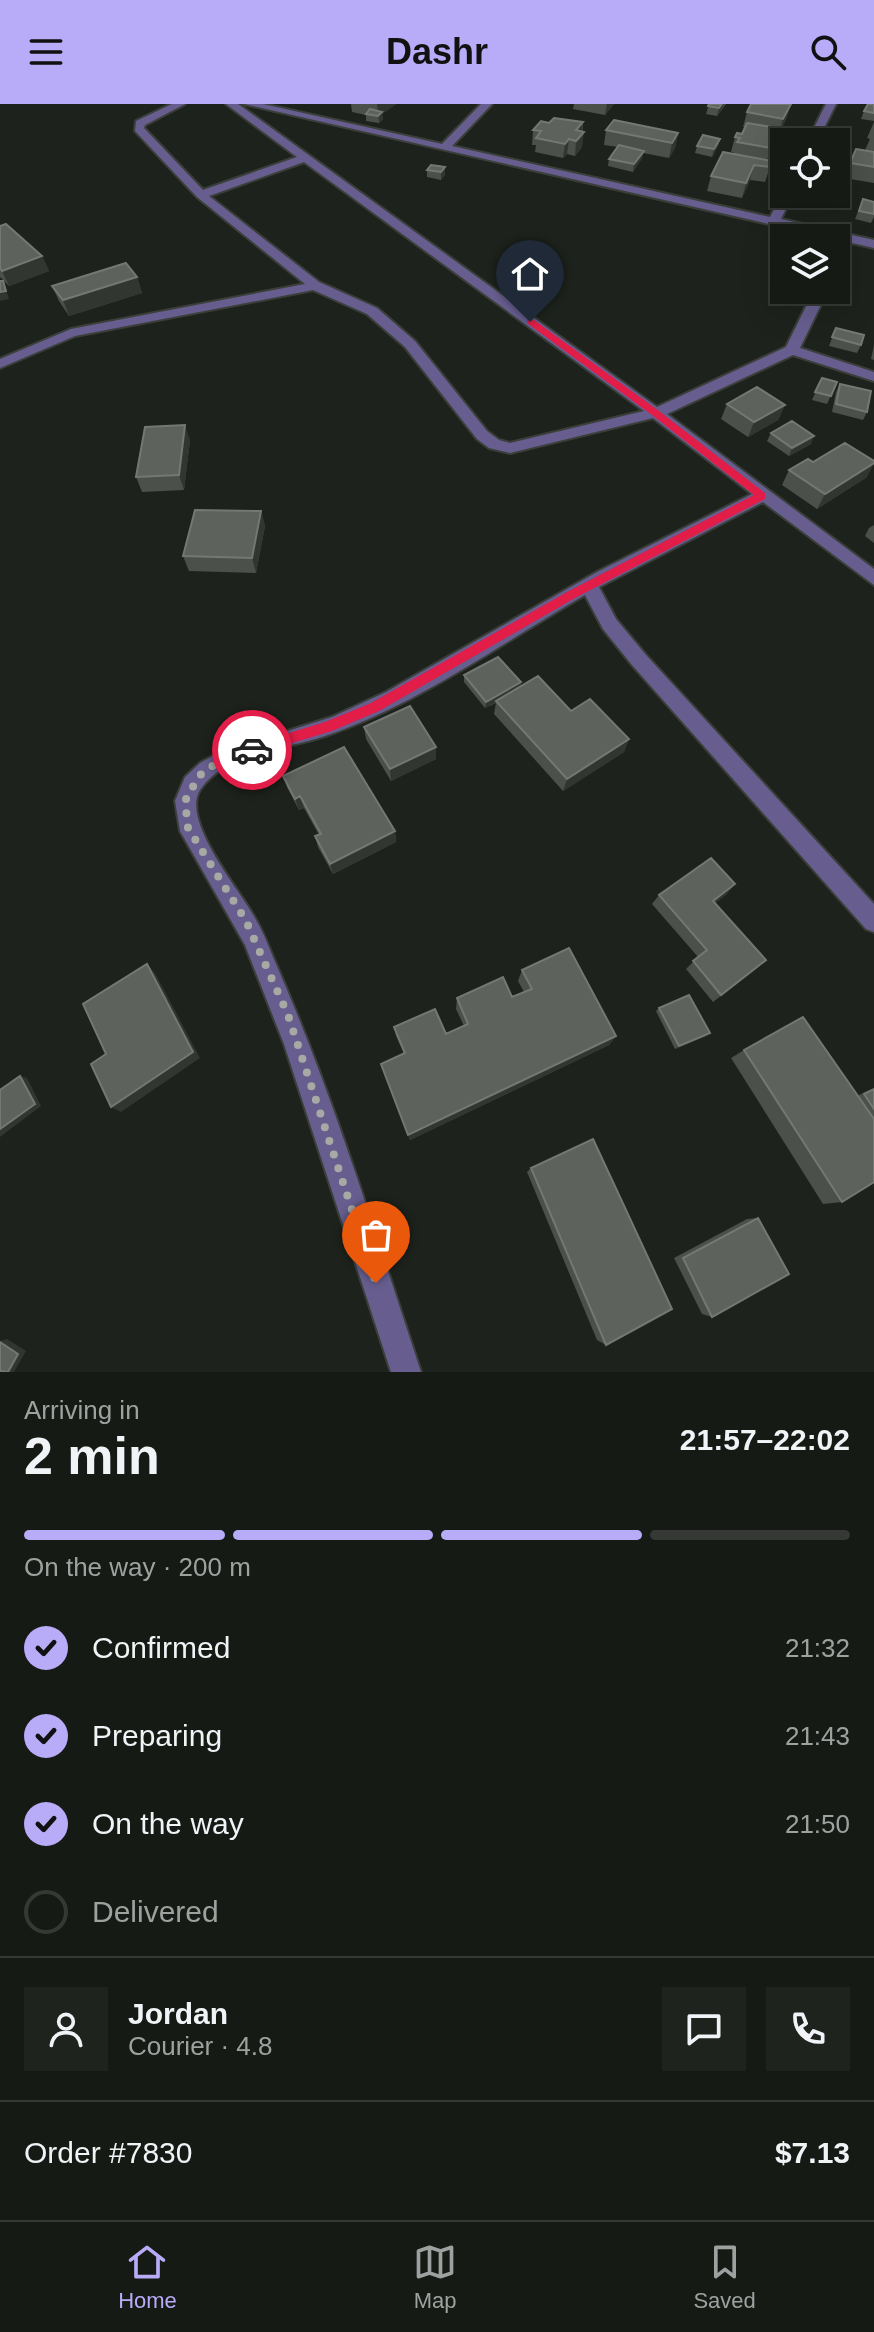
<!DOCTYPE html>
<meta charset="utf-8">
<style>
:root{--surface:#161a15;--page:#1f231e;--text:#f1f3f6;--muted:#9ea1a0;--line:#353834;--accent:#b8abf7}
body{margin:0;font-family:Helvetica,sans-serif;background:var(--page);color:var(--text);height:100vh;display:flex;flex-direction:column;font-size:30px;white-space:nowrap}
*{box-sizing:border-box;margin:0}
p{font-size:26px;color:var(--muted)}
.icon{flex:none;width:44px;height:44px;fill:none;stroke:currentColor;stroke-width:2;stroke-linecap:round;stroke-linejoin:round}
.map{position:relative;height:1268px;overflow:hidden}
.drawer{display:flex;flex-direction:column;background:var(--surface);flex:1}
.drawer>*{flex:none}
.tools{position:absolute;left:770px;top:24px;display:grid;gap:16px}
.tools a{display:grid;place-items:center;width:80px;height:80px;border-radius:0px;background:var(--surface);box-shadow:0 8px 32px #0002,0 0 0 2px var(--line);font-size:40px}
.pin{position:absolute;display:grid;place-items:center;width:68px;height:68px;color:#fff;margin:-82px -34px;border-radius:50% 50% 50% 0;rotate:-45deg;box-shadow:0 0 8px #0007}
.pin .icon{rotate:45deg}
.courier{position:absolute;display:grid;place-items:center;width:80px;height:80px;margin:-40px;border:6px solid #e11d48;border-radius:50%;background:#fff;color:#222;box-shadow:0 2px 10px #0007}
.headline em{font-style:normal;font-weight:700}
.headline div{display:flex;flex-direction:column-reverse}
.headline{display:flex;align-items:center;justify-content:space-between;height:136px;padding:0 24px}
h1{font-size:52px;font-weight:700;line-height:60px}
.bar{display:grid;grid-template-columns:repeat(4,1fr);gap:12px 8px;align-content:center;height:96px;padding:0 24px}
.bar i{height:10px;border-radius:6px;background:var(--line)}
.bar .active{background:var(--accent)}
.bar p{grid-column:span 4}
.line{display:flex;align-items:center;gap:20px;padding:0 24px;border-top:2px solid var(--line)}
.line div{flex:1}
.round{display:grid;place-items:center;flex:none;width:84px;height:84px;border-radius:0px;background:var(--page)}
ol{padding:0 24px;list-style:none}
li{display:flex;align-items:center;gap:24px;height:88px}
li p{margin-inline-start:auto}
li .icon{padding:8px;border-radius:50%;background:var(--accent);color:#111;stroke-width:4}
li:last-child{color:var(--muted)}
li i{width:44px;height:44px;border:4px solid var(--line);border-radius:50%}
header{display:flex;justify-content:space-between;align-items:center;height:104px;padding:0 24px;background:var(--accent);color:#111;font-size:36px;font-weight:700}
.menu{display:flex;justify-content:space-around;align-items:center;height:112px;border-top:2px solid var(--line);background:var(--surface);font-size:22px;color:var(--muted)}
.menu a{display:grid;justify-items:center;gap:4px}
.menu .active{color:var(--accent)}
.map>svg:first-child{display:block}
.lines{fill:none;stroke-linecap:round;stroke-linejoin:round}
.minor-casing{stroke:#3a3f39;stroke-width:4}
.minor{fill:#675e8f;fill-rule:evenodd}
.wall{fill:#4b504a}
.shaded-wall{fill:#313630}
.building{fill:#5d625c;stroke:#747873;stroke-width:2}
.route{fill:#e11d48}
.done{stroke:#a6a9a4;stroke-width:8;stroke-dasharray:0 14.4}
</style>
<header><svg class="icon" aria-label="menu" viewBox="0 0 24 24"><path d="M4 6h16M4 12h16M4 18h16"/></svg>Dashr<svg class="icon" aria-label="search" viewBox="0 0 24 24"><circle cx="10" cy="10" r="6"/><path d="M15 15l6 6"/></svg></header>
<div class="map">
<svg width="874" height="1268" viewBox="0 0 874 1268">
<rect width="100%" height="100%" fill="#1d221c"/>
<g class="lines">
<g class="minor-casing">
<path id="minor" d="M172,0H185L145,21L144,24L203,86L297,53L226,0H238L657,303L786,243L814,186H828L800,244L874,268V277L793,251L667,310L874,465V481L763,398L599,483L616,515L646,551L874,800V828L866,825L632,561L603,525L585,491C500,540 419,600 325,632C287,645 224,649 200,686C181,716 237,783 252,809C261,823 267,838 273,853C332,987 375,1129 421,1268H391L284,940L245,841L180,727L175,697L185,673L200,659L220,648L332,613L386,588L597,468L752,390L653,314L510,349L489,344L477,335L405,243L367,210L313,186L75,232L0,264V255L71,225L305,180L197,93L135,27L136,17ZM304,58L644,307L510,339L499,336L487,327L415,237L377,204L319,178L209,92Z
M244,0H263L442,40L481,0H492L452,42L770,113L784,87V90H793L781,115L874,136V144Z
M826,0H836L817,38H807Z"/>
</g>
<use href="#minor" class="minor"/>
</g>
<path class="wall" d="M351,0H396L382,10L383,15L379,19L366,17V11L352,8Z
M574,0H614L605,11L573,5Z
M709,0H726L717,12L706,10Z
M874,0V17L861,15L864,7Z
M747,8L787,13L779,30L776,29L778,30L774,45L768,56L772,57L765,78L750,76L742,94L707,87L711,72L734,50L735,49L731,48L735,33L742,30L745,23H743Z
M583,18L582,43L575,52L567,50L563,54L535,48L536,41H532L533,26Z
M874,18V79L844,74L856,45L865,46L870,35L867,34Z
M606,26L678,29L675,44L669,54L643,49L642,54L633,68L608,62L609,55L618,43L604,41Z
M720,35L718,42L712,53L695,49L697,42Z
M445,63V71L441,76L427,73V66Z
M863,95L874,98V113L871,119L855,115Z
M0,122L42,152L49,167L9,182L0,173Z
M137,173L142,189L69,212L59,197L52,182Z
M836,224L861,241L857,249L829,242Z
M874,241V256L871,255Z
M822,274L837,278L827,300L812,296Z
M840,280L867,308L863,316L832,308L836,288Z
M727,300L785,301L778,316L748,333L721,315Z
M771,329L811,340L789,352L767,337Z
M190,336L184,386L142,388L136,373Z
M813,358L867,373L817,405L782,381L789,366Z
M261,407L265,422L256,469L189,467L183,452Z
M874,421V439L865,432L869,424Z
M464,571L521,578L520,582L629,635L624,648L563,687L494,610L496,599L485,604L464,578Z
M364,623L436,655L391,677L366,635Z
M283,672L395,727L396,738L333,770L318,743L315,732L319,731L304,704L299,706L287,683Z
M727,790L715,799L757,864L713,898L686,865L698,853L652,800L659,791Z
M522,866L616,932L609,941L410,1036L384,968L404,950L396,932L394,923L446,930L464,922L456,905L457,894L512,893L524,888L518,877Z
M659,904L706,932L675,945L656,907Z
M744,946L857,992L874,984V1078L842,1098L823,1100L731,954Z
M531,1064L606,1241L597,1236L527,1068Z
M758,1114L712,1213L702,1210L674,1154L747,1115Z"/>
<path class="shaded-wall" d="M377,0H396L382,10L383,15L379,19Z
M607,0H614L605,11Z
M722,0H724L723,3L717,12L719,4Z
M791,0L787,13L779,30L783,15Z
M583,18L581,31L584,28L582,43L575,52L576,37V26Z
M778,24L773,39L778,30L774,45L766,59Z
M678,29L675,44L669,54L672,39Z
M569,35L567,50L563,54L565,40Z
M720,35L718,42L712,53L714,45Z
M644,47L642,54L633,68L634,60Z
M754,61L750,76L742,94L746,79Z
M445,63V71L441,76V68Z
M42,152L49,167L9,182L2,167Z
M137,173L142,189L69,212L63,196Z
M3,177L9,195L0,197V188Z
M785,301L778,316L748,333L754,318Z
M185,321L190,336L184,386L179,371Z
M814,332L811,340L789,352L792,344Z
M874,359L867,373L817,405L825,390Z
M261,407L265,422L256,469L252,454Z
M521,578L520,585L485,604L486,598Z
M629,635L624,648L563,687L567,675Z
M436,643V655L391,677L390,665Z
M300,692L304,704L299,706L295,695Z
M395,727L396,738L333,770L330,760Z
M735,780L727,790L705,806L713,797Z
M147,860L155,869L200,954L121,1008L111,1003Z
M710,929L706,932L675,945L679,942Z
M616,932L609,941L410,1036L408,1031Z
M20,972L27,974L41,1002L0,1033V1025Z
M7,1235L26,1247L14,1268H8L0,1238V1237Z"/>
<path class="building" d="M709,0H722L719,4L708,2Z
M751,0H791L783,15L747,8Z
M868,0H874V9L864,7Z
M370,5L382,8L378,12L366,10Z
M554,14L583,18L576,26L584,28L576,37L569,35L565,40L536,34L541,27L533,26L541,17L549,19Z
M614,16L678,29L672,39L606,26Z
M747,19L778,24L775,30H778L771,44L737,38L740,34L735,33L737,29L742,30Z
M703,31L720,35L714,45L697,42Z
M619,41L644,47L634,60L609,55Z
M856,45L874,48V63L850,59Z
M723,48L772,57L770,63L754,61L746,79L711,72Z
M431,61L445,63L441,68L427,66Z
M863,95L874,98V110L859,107Z
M6,120L42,152L2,167L0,164V122Z
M126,159L137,173L63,196L52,182Z
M0,177H3L6,187L0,188Z
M836,224L864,231L861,241L832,233Z
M822,274L837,278L831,292L815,288Z
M840,280L871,287L867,308L836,300Z
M757,283L785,301L754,318L727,300Z
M792,317L814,332L792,344L771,329Z
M185,321L179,371L136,373L145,323Z
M845,339L874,357V359L825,390L789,366L808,355L813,358Z
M195,406L261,407L252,454L183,452Z
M498,553L521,578L486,598L464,571Z
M538,572L571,607L590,595L629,635L567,675L496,597Z
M410,602L436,643L390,665L364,623Z
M344,643L395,727L330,760L315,732L321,730L300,692L295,695L283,672Z
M711,754L735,780L713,797L766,856L721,891L693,857L707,846L659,791Z
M569,844L616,932L408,1031L381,960L405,949L394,923L435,905L446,930L468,920L457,894L503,873L512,893L532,885L522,866Z
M147,860L193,948L111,1003L91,960L106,950L83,900Z
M689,891L710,929L679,942L659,904Z
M803,913L874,1015V1078L842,1098L744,946Z
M20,972L35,1000L0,1025V986Z
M874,985V1005L864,990Z
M593,1035L672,1205L606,1241L531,1064Z
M758,1114L789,1170L712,1213L683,1154Z
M0,1238L18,1250L8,1268L0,1267Z"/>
<path class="route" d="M527,216H534L659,307L765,389V395L575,494L379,607L332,627L252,651L247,650V642L325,618L371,599L567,488L754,391L652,311L527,219Z"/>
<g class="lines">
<path class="done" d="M252,646L222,655L199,672L185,697L188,724L246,817L288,911L376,1179"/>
</g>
</svg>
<div class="tools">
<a><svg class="icon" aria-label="locate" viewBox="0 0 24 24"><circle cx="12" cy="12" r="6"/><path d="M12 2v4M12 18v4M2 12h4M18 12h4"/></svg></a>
<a><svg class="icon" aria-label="layers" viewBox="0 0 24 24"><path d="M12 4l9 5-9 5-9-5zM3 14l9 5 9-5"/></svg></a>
</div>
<div class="pin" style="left:376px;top:1179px;background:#ea580c"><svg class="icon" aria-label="bag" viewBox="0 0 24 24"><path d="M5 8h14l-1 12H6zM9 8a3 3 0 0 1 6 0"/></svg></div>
<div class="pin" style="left:530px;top:218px;background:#1f2937"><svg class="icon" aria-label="home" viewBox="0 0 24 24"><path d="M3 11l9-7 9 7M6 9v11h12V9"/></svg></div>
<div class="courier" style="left:252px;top:646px"><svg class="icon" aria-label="car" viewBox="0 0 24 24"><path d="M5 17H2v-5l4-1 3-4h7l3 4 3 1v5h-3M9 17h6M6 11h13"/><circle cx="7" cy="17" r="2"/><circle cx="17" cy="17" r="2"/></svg></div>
</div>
<section class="drawer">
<div class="headline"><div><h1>2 min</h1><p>Arriving in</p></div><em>21:57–22:02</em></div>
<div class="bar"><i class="active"></i><i class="active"></i><i class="active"></i><i></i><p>On the way · 200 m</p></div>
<ol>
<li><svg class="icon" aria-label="check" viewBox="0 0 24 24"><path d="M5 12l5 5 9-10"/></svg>Confirmed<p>21:32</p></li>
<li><svg class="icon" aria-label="check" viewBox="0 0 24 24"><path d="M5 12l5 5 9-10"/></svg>Preparing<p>21:43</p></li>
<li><svg class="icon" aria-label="check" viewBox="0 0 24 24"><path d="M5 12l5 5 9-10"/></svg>On the way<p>21:50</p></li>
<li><i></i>Delivered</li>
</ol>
<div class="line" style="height:144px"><a class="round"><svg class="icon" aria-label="person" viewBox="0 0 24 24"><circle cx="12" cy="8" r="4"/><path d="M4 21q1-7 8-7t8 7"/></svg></a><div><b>Jordan</b><p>Courier · 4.8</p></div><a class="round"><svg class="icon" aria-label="chat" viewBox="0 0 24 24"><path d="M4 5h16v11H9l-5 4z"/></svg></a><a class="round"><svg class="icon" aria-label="phone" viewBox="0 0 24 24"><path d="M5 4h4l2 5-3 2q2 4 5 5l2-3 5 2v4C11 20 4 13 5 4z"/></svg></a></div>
<div class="line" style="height:104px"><div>Order #7830</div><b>$7.13</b></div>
</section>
<nav class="menu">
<a class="active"><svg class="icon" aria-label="home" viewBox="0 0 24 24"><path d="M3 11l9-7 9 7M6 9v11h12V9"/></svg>Home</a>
<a><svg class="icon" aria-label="map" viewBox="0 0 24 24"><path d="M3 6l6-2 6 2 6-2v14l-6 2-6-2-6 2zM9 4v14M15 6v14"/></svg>Map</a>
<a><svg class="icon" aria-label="saved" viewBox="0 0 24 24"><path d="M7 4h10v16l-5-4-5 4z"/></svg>Saved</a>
</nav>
